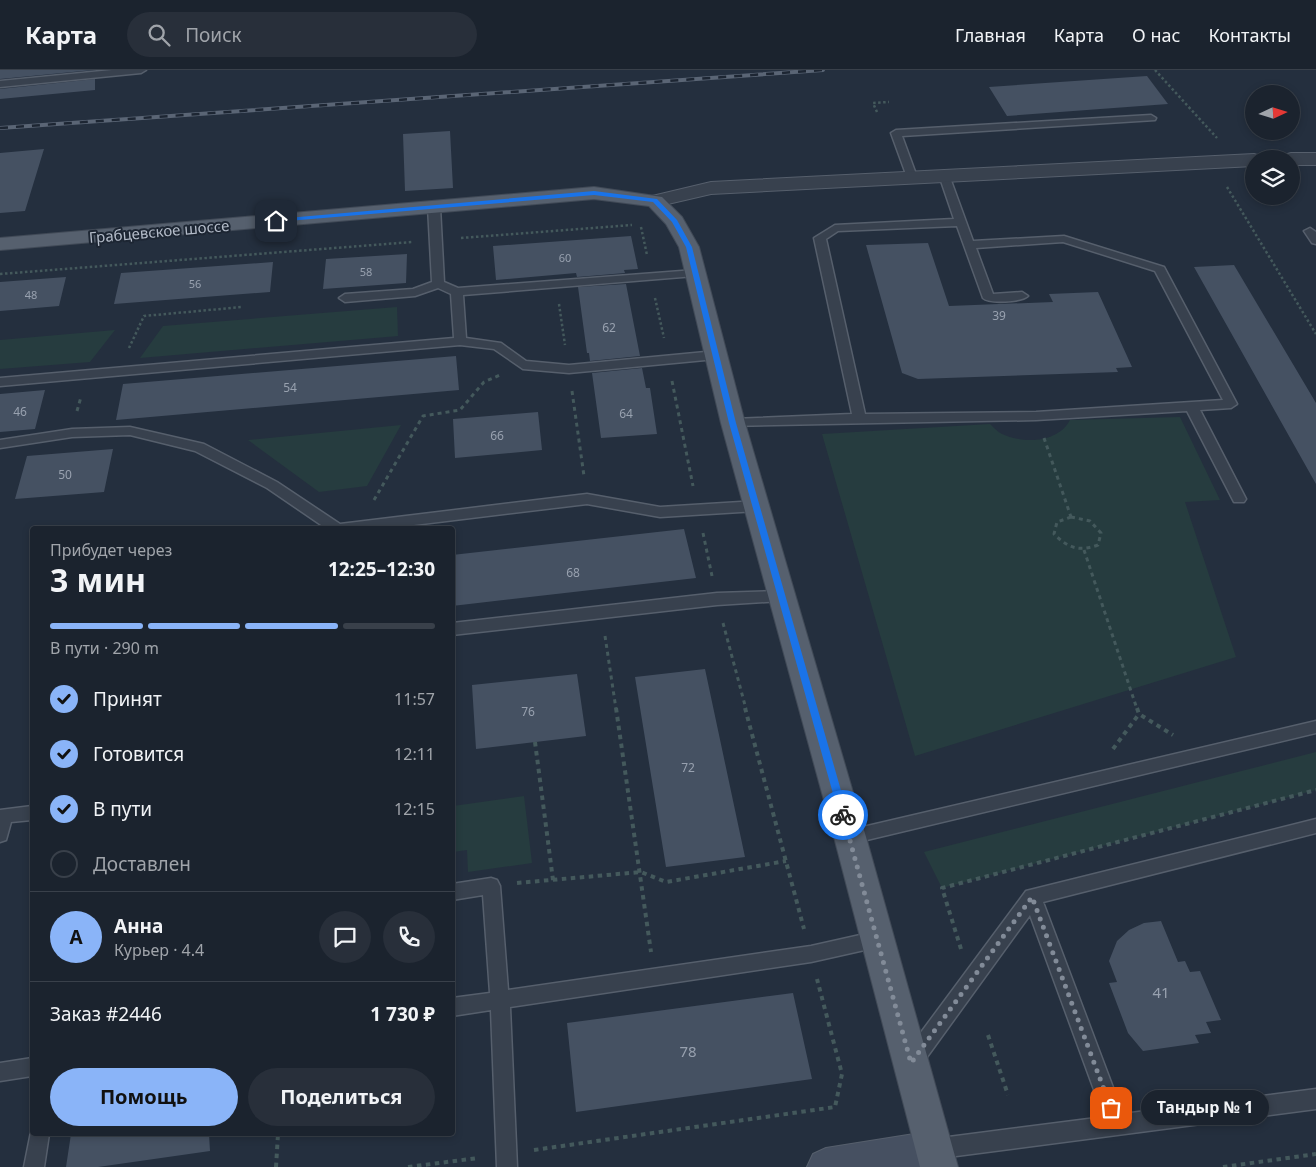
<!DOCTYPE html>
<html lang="ru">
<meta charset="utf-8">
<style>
:root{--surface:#1b232e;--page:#282f3a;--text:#f1f3f6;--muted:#a0a4aa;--line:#39404a;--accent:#8ab4f8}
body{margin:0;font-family:"Noto Sans",sans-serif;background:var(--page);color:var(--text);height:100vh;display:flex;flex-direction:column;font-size:19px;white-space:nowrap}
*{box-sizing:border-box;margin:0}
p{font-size:16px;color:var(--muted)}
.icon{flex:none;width:28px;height:28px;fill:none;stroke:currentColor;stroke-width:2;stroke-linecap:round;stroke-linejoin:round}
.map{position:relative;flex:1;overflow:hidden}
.panel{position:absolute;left:30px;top:456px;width:425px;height:610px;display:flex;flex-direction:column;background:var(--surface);border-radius:5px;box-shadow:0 2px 8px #0003,0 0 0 1px var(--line)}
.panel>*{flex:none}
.needle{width:32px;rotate:86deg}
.controls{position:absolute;left:1245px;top:15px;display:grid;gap:10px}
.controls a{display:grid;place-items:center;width:55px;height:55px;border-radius:50%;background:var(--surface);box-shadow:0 2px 8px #0003,0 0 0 1px var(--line);font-size:25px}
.pin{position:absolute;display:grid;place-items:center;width:42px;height:42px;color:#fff;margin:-21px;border-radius:10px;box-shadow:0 2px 8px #0006}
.courier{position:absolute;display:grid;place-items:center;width:50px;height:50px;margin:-25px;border:4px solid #1a73e8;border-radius:50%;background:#fff;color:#222;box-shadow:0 1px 6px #0007}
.bubble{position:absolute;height:35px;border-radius:18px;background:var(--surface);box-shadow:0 2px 8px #0003,0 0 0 1px var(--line);font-size:16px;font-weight:700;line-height:35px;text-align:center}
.summary em{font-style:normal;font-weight:700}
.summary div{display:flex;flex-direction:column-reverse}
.summary{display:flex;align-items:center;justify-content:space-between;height:85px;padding:0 20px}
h1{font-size:32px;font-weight:700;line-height:38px}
.bar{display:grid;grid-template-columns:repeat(4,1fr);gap:8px 5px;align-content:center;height:60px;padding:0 20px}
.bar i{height:6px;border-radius:4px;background:var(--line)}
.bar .active{background:var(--accent)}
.bar p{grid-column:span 4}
.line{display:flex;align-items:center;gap:12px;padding:0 20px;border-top:1px solid var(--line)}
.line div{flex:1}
.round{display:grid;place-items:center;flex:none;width:52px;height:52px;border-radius:26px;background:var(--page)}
ol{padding:0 20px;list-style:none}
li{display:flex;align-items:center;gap:15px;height:55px}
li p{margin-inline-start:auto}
li .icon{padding:5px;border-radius:50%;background:var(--accent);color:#111;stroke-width:4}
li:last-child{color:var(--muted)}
li i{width:28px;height:28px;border:2px solid var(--line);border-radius:50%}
.primary-button{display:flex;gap:10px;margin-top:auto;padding:10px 20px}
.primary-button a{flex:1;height:58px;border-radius:30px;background:var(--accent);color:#111;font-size:20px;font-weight:700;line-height:58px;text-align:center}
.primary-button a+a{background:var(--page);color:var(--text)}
header{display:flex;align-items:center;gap:30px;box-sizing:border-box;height:70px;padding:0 25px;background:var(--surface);border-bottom:1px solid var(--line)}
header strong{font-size:24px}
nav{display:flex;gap:28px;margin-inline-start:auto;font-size:18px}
.search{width:350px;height:45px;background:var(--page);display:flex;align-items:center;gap:12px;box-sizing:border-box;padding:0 18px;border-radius:28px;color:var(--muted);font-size:19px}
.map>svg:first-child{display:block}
.green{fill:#263c3f}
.building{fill:#455162}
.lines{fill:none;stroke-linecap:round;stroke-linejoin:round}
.lane-casing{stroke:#565f6c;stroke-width:3}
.street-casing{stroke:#565f6c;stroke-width:2}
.secondary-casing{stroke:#565f6c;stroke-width:2}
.primary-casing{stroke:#414a57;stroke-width:2}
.path-far2{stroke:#44595c;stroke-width:2.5;stroke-dasharray:2.5 2.5;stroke-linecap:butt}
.path-far1{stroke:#44595c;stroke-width:3;stroke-dasharray:4 4;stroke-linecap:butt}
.path{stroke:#44595c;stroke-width:4;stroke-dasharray:4.5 4.5;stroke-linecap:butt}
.lane{fill:#38414e;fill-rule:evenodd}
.street{fill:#38414e;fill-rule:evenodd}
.secondary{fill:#465061;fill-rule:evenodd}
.primary{fill:#56606e;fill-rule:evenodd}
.rail-casing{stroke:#5a6575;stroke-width:4}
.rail{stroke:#1d2633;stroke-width:2.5;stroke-dasharray:8;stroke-linecap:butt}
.route{fill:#1a73e8}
.done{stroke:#828b98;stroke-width:5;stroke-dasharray:0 9}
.labels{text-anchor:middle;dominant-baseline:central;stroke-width:4;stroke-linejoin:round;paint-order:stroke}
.far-number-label{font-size:11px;fill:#98a1af}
.number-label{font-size:12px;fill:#98a1af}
.street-label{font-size:15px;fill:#b4bcc9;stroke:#1d2633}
.near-number-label{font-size:15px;fill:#98a1af}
</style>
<header>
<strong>Карта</strong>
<div class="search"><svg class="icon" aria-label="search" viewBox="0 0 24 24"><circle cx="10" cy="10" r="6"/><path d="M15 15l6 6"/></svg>Поиск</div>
<nav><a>Главная</a><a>Карта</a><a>О нас</a><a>Контакты</a></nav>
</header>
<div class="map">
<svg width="1316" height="1097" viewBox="0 0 1316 1097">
<rect width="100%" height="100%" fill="#242f3e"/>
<path class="green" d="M397,237L398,266L140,288L163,256Z
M115,260L90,292L0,299V270Z
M1180,347L1220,430L1185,432L1236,587L915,686L822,364L990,354C994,358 998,362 1002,364C1024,374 1058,373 1070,350Z
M401,355L367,416L319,422L248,370Z
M1316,682V720L942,818L924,782Z
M524,726L532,793L468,802L467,780L453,782V736Z"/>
<path class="building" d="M0,0H93L0,9Z
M1147,6L1168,34L1007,46L989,17Z
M95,9V20L0,29V19Z
M450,61L453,118L405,121L403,64Z
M44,79L25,141L0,143V83Z
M631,166L638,199L624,200L625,203L577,207L576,203L496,210L493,176Z
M928,173L949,236L1053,232L1049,224L1098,222L1132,297L1116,298L1118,302L918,309L902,303L866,175Z
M407,184L406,213L323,219L326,189Z
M273,192L270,222L114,234L121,203Z
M1234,195L1316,333V414L1194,197Z
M66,207L59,236L0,241V212Z
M626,214L640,286L590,291L589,283H587L578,217Z
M456,286L459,320L116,350L123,314Z
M642,298L646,318H650L657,364L601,368L592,303Z
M45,320L35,359L0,362V324Z
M538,342L542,380L455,388L453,349Z
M113,379L104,422L15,429L27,386Z
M684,459L696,508L452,536V485Z
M705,599L745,787L666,797L635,607Z
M577,604L586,666L476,679L472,615Z
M1161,851L1178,892L1185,891L1190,902L1200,901L1221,950L1206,952L1211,963L1195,965L1199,973L1143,981L1128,963L1109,913L1117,912L1109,891L1117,871L1129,860L1144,853Z
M793,923L812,1009L576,1042L567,953Z
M71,1064H209L210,1081L98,1097H66Z"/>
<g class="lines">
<g class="lane-casing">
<path id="lane" d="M112,0H146L141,3L0,17V11Z
M1151,45L1156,48L1155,50L902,66L917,107L912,110L907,107L891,63L896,60Z
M944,102L949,105L973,171L1064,166L1164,197L1237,334L1231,338L1200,340L1246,429L1244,432H1234L1187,341L1036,350L728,356L726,353L728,350L733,349L852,344L814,168L835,155L954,149L939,105ZM957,156L983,228C989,234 1022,232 1028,226L1022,222L993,224L976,178L1063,172L1155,201L1223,330L1036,342L865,344L826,169L838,161Z
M434,134L440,137L444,212L458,218L695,200L701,203L695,206L463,225L466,268L501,273L526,291L569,295L716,281L722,285L716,289L569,303L523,299L494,279L460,275L0,316V308L454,268L451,224L438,218L415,226L345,232L339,228L345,224L413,219L432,212L428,137Z
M1310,158L1316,162V174L1312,173L1304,161Z
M130,357L204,374L277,412L340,454L587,424L660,437L757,431L762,433L764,436L762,439L757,441L660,447L587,434L381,459H327L267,418L195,381L130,365L72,367L0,378V370L72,359Z
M782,521L787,522L789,526L787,530L782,531L717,535L452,565V553L717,523Z
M1316,651V663L850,774L844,772L841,767L844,762L850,760Z
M32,736V750L11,752L6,770L0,772V740Z
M1316,749V763L1043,832L1123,1044L1316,1019V1039L933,1089L926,1086L923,1079L926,1072L933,1069L1104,1047L1030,845L919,998L912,1000L905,998L902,991L905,984L1026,821Z
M491,808L497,810L500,816L508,920L811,876L878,861L884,863L887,869L884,875L878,877L811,892L510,937L517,1097H497L491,940L452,946V928L490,923L483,825L452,830V814Z
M32,988V1006L0,1011V993Z
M32,1057V1064H49L44,1097H24Z"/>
</g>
<g class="street-casing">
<path id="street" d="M1291,83H1316V95H1291V89H1282L1284,85Z
M1254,84L1261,86L1263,89H1254V96L711,124L655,137L648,135L645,131L648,127L711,112Z"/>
</g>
<g class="secondary-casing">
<path id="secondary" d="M933,1061L946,1066L951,1079L946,1092L934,1097H807L813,1084L826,1078Z"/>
</g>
<g class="primary-casing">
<path id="primary" d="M594,117L662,127L682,147L699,177L745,353L866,767L958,1097H920L834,767L721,353L679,177L666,154L649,136L594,129L0,180V168Z"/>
</g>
<path class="path-far2" d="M1155,0L1217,68
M877,42L873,33L889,32
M1227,117L1316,264
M641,157L647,185
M461,168L632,155
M0,204L412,172
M655,228L664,268
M559,234L565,275
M129,278L144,246L242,237"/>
<path class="path-far1" d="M672,311L693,416
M572,321L584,406
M77,341L81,327
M1044,368L1071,447
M374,430L423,346L460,340L484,312L500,305
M1071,447L1090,451L1101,463L1098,475C1079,482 1068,478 1054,464L1057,452Z
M703,463L712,506
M1084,480L1137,639
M723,553L746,639
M605,566L616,639"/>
<path class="path" d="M616,638L651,882
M745,638L804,859
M1137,638L1139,644L1173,665
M535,672L553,810
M1113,679L1139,644
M517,813L641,802L666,812L786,791
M961,879L942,818L1316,720
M988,965L1008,1025
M534,1080L835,1037L842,1004L817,909
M276,1097L278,1064
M408,1097L478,1088
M1223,1097L1316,1084"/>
<use href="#lane" class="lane"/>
<use href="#street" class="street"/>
<use href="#secondary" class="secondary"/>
<use href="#primary" class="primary"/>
<g class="rail-casing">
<path id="rail" d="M0,58L823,0"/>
</g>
<use href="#rail" class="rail"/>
</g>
<path class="route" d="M594,121L657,129L677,150L692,177L736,353L848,745L847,748H840L839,745L729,353L686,177L672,152L653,132L594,125L276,152L273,151L276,149Z"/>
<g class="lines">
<path class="done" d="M843,745L911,993L1032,827L1111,1038"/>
</g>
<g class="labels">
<g class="far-number-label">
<text x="565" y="187">60</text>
<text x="366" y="201">58</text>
<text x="195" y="213">56</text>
<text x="31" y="224">48</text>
</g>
<g class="number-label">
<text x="999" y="245">39</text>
<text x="609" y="257">62</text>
<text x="290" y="317">54</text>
<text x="20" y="341">46</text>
<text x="626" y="343">64</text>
<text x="497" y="365">66</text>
<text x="65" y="404">50</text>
<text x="573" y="502">68</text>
<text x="528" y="641">76</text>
<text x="688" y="697">72</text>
</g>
<g class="street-label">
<text transform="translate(159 161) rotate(-5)">Грабцевское шоссе</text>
</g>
<g class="near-number-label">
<text x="1161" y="922">41</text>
<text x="688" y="981">78</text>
</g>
</g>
</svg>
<div class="controls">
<a><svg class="needle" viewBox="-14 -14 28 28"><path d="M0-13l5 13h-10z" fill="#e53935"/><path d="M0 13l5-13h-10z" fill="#a0a4aa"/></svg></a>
<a><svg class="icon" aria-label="layers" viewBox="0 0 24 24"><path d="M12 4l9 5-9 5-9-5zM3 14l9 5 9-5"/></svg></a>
</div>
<div class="pin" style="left:1111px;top:1038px;background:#ea580c"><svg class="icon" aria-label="bag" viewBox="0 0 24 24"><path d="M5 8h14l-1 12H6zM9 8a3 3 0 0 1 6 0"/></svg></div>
<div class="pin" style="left:276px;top:151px;background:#1f2937"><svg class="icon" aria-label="home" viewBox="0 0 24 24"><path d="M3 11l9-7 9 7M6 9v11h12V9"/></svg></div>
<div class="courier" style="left:843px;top:745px"><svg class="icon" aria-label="bike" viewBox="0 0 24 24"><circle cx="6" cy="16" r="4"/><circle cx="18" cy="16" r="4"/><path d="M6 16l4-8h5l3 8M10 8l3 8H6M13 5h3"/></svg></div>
<div class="bubble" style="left:1141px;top:1020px;width:128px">Тандыр № 1</div>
<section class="panel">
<div class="summary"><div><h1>3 мин</h1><p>Прибудет через</p></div><em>12:25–12:30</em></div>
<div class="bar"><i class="active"></i><i class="active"></i><i class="active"></i><i></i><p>В пути · 290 m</p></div>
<ol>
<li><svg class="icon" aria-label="check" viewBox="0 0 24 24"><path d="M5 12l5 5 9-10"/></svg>Принят<p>11:57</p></li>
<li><svg class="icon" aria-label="check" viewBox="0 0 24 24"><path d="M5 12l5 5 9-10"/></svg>Готовится<p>12:11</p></li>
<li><svg class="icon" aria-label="check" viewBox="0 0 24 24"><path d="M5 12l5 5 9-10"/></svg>В пути<p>12:15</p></li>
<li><i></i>Доставлен</li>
</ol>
<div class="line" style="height:90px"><b class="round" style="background:var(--accent);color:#111">А</b><div><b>Анна</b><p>Курьер · 4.4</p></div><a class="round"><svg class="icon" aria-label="chat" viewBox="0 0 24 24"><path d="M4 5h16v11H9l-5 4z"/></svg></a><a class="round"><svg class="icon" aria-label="phone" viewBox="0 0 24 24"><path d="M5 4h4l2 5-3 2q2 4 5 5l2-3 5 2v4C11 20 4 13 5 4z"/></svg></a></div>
<div class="line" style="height:65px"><div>Заказ #2446</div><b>1 730 ₽</b></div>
<div class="primary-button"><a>Помощь</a><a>Поделиться</a></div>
</section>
</div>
